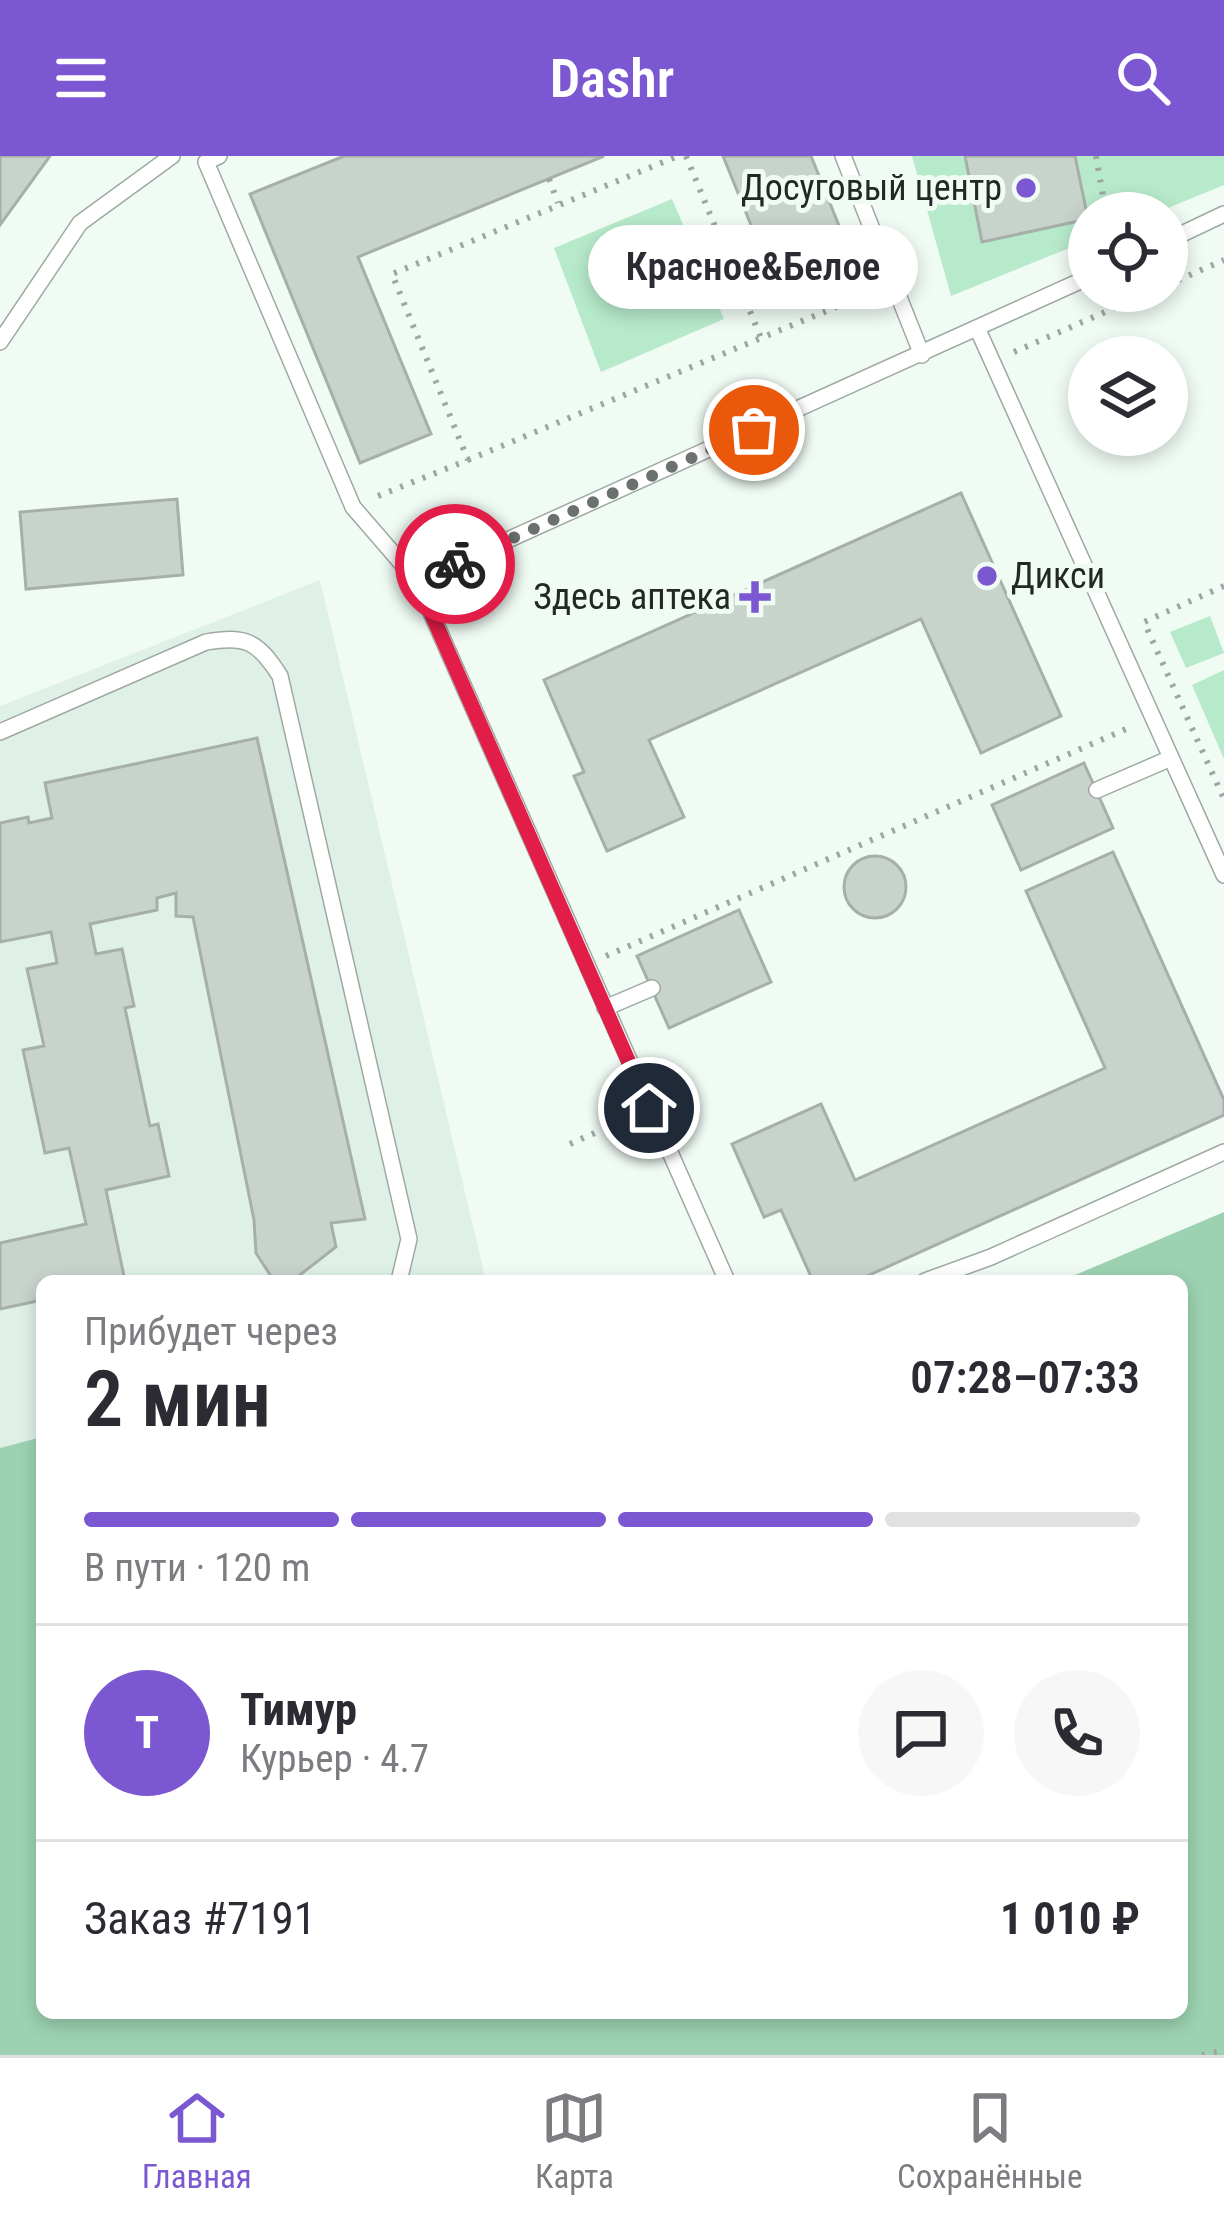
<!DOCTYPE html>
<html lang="ru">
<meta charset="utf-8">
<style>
:root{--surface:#fff;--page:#f7f7f7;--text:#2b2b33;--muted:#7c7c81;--line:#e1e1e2;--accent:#7b58d1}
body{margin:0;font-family:"Roboto Condensed",sans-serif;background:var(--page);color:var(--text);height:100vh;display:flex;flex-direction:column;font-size:45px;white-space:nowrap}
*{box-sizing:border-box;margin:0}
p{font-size:39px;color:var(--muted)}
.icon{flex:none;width:66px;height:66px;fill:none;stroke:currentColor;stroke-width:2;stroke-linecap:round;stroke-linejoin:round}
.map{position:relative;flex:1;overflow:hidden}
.sheet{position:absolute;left:36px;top:1119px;width:1152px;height:744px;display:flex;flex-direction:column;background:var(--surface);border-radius:18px;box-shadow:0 6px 18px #0003}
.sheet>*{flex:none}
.controls{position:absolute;left:1068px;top:36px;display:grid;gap:24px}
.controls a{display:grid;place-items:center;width:120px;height:120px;border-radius:50%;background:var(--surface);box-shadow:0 6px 18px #0003;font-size:60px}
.pin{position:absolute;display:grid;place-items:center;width:102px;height:102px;color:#fff;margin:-51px;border:6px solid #fff;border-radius:50%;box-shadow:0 3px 12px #0007}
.courier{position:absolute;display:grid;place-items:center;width:120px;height:120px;margin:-60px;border:9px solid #e11d48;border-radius:50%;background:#fff;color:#222;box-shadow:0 3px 15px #0007}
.bubble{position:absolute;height:84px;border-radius:42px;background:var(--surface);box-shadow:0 6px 18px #0003;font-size:39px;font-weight:600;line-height:84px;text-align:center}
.head em{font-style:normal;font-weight:600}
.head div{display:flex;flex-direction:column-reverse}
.head{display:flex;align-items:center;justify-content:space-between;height:204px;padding:0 48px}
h1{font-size:78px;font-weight:600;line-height:90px}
.bar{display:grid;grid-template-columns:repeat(4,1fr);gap:18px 12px;align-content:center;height:144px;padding:0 48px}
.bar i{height:15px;border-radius:9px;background:var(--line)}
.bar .on{background:var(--accent)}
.bar p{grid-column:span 4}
.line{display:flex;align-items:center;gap:30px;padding:0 48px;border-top:3px solid var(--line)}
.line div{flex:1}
.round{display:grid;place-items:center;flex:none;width:126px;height:126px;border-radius:63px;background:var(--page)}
header{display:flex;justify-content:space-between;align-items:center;height:156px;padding:0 48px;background:var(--accent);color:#fff;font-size:54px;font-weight:600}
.dock{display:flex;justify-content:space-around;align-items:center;height:168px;border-top:3px solid var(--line);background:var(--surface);font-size:33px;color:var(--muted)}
.dock a{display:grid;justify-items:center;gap:6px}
.dock .on{color:var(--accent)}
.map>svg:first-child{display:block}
.built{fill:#dff1e6}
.green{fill:#b7eacb}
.forest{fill:#9cd2b1}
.building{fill:#c8d3cc;stroke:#a6afa9;stroke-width:3}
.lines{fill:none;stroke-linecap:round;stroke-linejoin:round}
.service-casing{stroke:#9fa9a3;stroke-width:18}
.path{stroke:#9ea6a1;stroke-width:6;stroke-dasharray:3 9;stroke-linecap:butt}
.service{stroke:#fff;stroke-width:15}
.done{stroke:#6b726d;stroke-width:12;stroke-dasharray:0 21.6}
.route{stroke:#e11d48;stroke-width:15}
.poi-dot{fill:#7b58d1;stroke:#f0fbf4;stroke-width:4.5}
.labels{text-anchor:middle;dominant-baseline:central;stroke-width:10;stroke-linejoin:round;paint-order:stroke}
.poi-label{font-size:36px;fill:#242825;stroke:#f0fbf4;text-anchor:end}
</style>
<header><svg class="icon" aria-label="menu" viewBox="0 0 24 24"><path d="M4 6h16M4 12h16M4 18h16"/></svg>Dashr<svg class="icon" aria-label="search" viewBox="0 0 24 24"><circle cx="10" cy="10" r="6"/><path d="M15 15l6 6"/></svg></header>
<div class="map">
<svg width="1224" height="1899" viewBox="0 0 1224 1899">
<rect width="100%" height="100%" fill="#f0fbf4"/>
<path class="built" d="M320,424L486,1125H42V1378L0,1387V550Z"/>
<path class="green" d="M912,0H1224V29L1156,57H1089V84L951,140Z
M672,43L724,163L601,216L554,92Z
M1210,460L1224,497L1186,512L1170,476Z
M1224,514V603L1192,529Z"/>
<path class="forest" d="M1224,1056V1899H0V1292L42,1281V1857H1182V1125H1061Z"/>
<path class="building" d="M0,0H50L0,69Z
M344,0H604L358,101L431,278L360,307L250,38Z
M723,0H811L858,117L783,148Z
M965,0H1075L1088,63L982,86Z
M961,337L1061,560L981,597L921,463L649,584L684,661L607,695L574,620L584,616L544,524Z
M177,343L183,419L26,433L20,356Z
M257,582L365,1063L331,1067L336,1091L292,1125H274L256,1097L254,1064L193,761L176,760V737L157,742V754L90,768L96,798L122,793L134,850L125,852L150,970L158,968L169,1020L106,1034L125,1125H42V1144L0,1153V1087L86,1068L69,992L45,997L23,894L44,890L27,813L57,807L51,776L0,786V667L28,661L29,667L52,662L45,627Z
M1084,607L1113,672L1021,714L992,649Z
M1113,696L1224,944V959L856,1125H813L781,1054L764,1061L732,988L821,948L855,1024L1105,912L1026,735Z
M844 731a31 31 0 1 1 62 0a31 31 0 1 1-62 0Z
M739,754L771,826L669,872L637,800Z"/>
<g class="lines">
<g class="service-casing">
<path id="service" d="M219,0L206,6L353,351L417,425
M843,0L922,199
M1167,85L1224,58
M978,174L1224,719
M0,186L80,67L172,0
M0,576L206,486C247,479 258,486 280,520L409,1083L399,1125
M1097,634L1171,602
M605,852L652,832
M727,1125L417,425L1089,121
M925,1125L991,1101L1224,996"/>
</g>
<path class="path" d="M686,0L761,182L870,137
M1096,0L1106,57
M549,23L558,47
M1167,129L1224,104
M1014,196L1153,135
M468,304L761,182
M378,340L468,304L392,118L678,0
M1224,430L1144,466L1224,643
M606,800L1133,570
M570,988L630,961
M1202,1899L1224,1894"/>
<use href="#service" class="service"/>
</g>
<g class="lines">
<path class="done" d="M455,408L754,274"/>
<path class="route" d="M455,408L417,425L649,952"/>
</g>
<g class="poi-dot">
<circle cx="1026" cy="32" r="12"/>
<circle cx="987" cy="420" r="12"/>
<path d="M749 423h12v12h12v12h-12v12h-12v-12h-12v-12h12z"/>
</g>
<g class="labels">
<g class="poi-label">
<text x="1002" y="32">Досуговый центр</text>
<text x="1011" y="420" text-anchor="start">Дикси</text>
<text x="731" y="441">Здесь аптека</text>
</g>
</g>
</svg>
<div class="controls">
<a><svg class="icon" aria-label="locate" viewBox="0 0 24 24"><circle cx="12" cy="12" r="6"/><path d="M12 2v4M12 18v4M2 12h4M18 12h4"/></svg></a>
<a><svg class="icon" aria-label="layers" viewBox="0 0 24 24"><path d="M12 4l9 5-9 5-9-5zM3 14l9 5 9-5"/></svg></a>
</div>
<div class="pin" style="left:754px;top:274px;background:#ea580c"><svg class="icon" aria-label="bag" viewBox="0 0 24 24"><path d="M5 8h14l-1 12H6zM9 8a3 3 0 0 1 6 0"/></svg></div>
<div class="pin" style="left:649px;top:952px;background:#1f2937"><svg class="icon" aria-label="home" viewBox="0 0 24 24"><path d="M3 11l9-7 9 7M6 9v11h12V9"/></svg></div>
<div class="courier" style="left:455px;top:408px"><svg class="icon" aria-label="bike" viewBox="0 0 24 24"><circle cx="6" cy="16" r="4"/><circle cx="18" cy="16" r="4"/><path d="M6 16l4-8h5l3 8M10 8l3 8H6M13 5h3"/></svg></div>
<div class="bubble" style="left:588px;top:69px;width:330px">Красное&amp;Белое</div>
<section class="sheet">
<div class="head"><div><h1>2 мин</h1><p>Прибудет через</p></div><em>07:28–07:33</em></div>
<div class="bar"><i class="on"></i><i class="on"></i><i class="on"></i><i></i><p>В пути · 120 m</p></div>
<div class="line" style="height:216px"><b class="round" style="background:var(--accent);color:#fff">Т</b><div><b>Тимур</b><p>Курьер · 4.7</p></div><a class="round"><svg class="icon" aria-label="chat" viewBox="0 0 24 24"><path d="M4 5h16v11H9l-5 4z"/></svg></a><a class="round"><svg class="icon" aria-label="phone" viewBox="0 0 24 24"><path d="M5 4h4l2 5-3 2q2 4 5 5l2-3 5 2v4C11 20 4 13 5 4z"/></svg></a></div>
<div class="line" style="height:156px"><div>Заказ #7191</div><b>1 010 ₽</b></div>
</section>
</div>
<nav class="dock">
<a class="on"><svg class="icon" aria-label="home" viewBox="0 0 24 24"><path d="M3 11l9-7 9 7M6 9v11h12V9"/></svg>Главная</a>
<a><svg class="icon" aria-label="map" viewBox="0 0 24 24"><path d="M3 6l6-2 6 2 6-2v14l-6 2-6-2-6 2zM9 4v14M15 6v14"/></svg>Карта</a>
<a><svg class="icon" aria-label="saved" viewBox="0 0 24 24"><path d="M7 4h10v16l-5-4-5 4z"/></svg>Сохранённые</a>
</nav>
